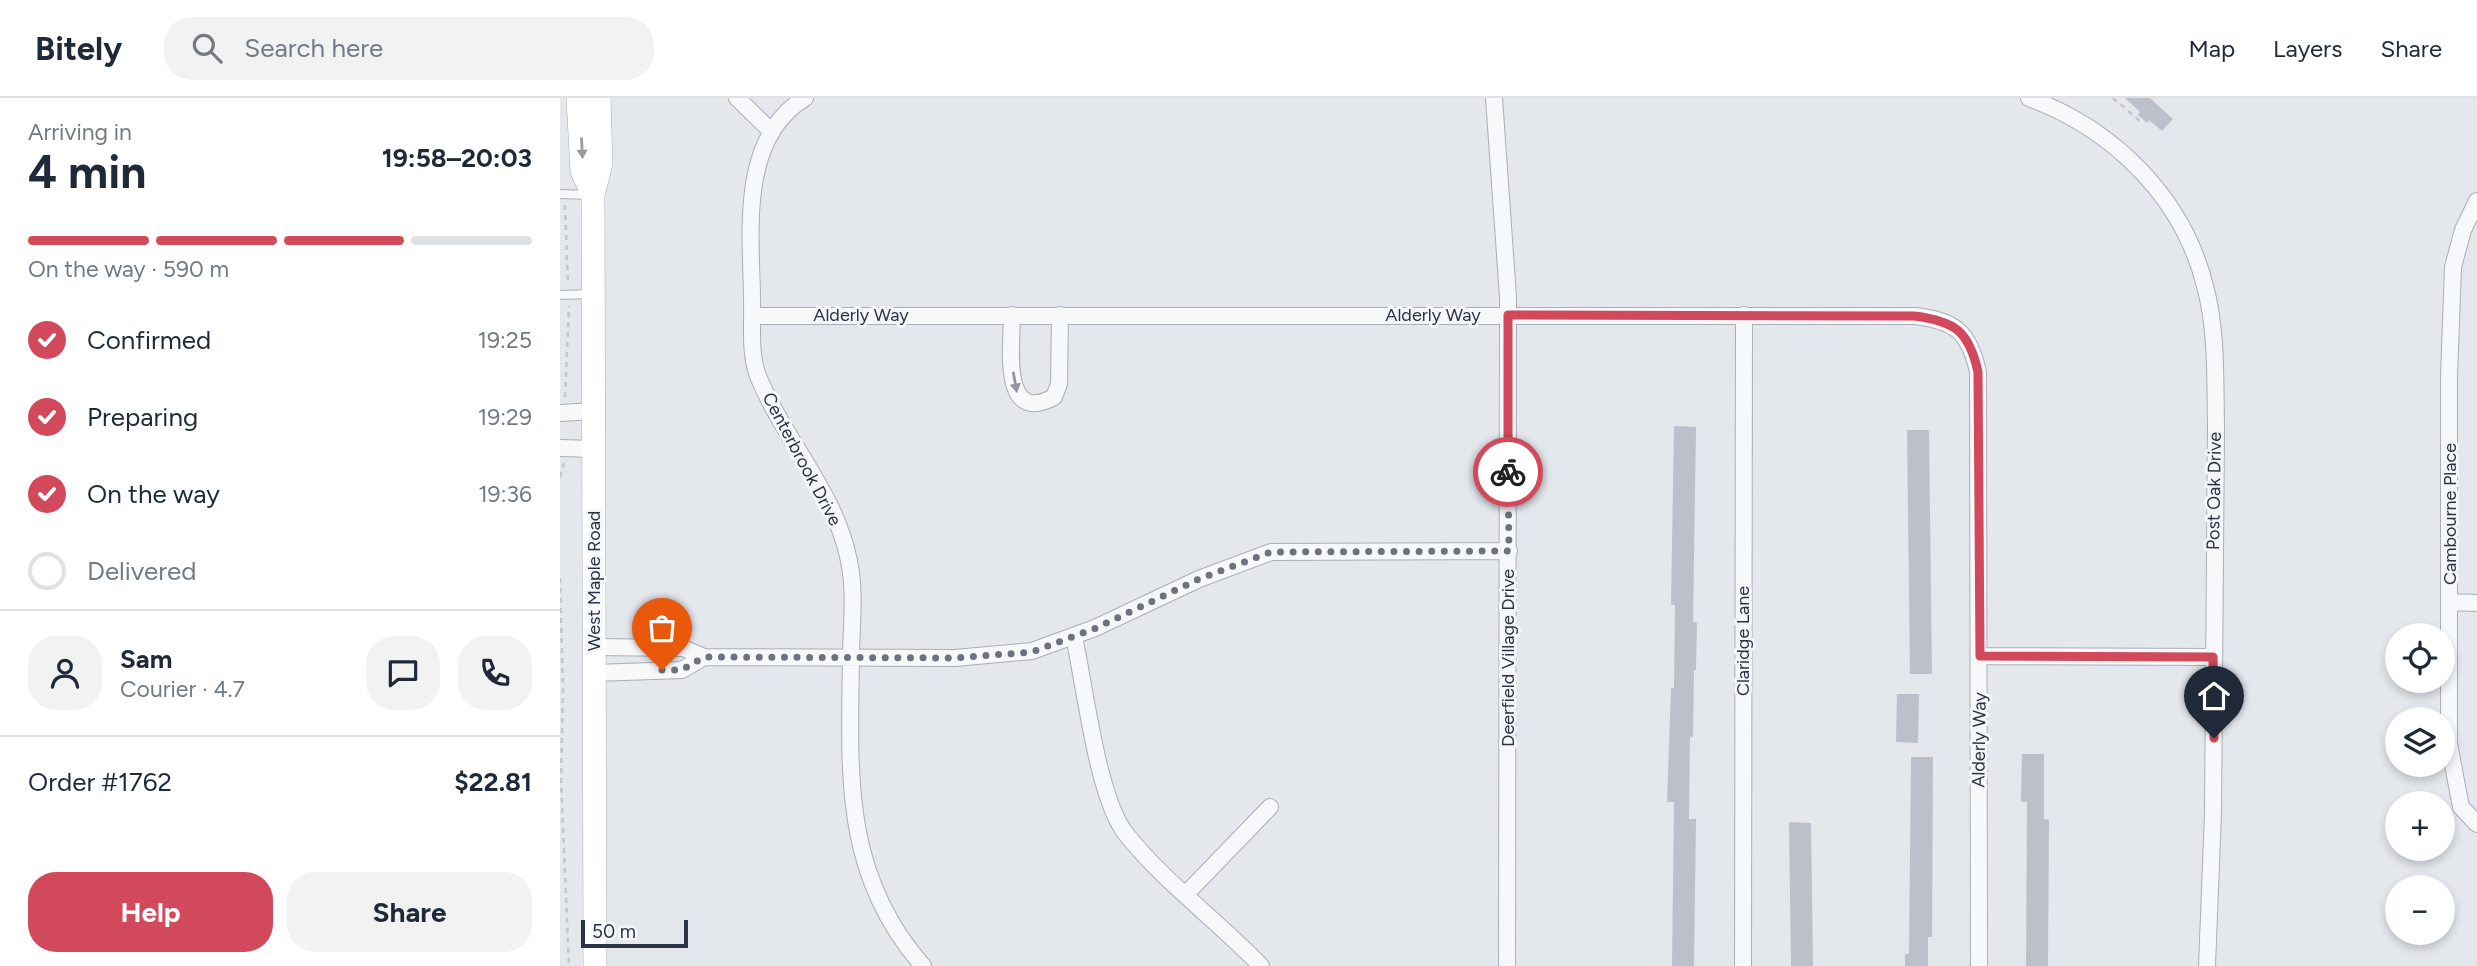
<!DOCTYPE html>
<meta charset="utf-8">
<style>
:root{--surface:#fff;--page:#f2f2f3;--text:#1f2937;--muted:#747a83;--line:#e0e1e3;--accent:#d1495b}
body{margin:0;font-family:Figtree,sans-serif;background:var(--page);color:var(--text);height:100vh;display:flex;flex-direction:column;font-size:26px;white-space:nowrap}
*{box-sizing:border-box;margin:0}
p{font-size:23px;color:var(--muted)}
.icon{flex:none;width:38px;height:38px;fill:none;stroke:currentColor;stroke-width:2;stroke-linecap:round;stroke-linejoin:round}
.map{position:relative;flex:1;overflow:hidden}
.side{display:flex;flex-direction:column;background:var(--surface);width:560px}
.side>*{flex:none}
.buttons{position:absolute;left:1825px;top:525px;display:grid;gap:14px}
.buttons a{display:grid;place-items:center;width:70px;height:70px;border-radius:50%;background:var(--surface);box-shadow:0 4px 10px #0003;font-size:35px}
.scale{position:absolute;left:21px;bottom:18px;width:107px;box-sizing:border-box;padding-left:7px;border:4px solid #2b3445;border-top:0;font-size:19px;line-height:24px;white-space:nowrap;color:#2b3445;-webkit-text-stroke:5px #f4f6f9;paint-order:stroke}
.pin{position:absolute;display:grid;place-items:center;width:60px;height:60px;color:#fff;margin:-72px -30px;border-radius:50% 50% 50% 0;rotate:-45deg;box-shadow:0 0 7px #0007}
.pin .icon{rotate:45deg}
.courier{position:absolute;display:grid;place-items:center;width:70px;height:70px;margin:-35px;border:5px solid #d1495b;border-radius:50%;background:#fff;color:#222;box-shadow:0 2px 9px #0007}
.overview em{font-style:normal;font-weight:700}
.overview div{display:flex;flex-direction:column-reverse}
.overview{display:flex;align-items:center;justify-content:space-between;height:119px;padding:0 28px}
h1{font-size:46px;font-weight:700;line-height:52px}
.bar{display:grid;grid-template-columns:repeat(4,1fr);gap:10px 7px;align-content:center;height:84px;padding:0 28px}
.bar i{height:9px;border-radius:5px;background:var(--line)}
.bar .selected{background:var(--accent)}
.bar p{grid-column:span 4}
.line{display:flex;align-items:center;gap:18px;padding:0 28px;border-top:2px solid var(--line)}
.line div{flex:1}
.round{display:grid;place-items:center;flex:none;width:74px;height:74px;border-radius:28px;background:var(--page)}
ol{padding:0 28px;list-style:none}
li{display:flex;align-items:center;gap:21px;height:77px}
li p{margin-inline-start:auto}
li .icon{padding:7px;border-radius:50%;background:var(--accent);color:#fff;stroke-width:4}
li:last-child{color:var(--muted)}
li i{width:38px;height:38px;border:4px solid var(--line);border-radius:50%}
.cta{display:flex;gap:14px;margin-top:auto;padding:14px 28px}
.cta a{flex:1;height:80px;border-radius:28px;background:var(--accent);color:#fff;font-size:28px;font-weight:700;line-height:80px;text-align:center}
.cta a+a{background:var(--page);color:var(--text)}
header{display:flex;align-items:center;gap:42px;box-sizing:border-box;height:98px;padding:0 35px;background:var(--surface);border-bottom:2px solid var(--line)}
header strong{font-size:33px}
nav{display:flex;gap:38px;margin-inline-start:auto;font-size:24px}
.search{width:490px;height:63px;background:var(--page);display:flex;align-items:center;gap:18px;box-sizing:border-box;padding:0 24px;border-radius:28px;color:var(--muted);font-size:26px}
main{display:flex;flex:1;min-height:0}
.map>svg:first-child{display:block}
.building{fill:#bbc0ca}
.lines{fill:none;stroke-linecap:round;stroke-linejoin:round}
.service-casing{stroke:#a9aeb7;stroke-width:10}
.minor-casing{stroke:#a9aeb7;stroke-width:18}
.secondary-casing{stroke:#a9aeb7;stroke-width:24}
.path{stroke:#c2c5cb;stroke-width:2.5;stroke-dasharray:5 5;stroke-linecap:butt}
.service{stroke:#f7f8fa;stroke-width:8}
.minor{stroke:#f7f8fa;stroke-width:16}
.secondary{stroke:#fff;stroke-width:23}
.oneway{fill:#959aa2}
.oneway2{fill:#9196a0}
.done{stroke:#6c737f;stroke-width:7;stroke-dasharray:0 12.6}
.route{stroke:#d1495b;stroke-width:9}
.labels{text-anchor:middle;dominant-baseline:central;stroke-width:6;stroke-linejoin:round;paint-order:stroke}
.street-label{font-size:18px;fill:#2b3445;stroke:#f4f6f9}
</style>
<header>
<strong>Bitely</strong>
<div class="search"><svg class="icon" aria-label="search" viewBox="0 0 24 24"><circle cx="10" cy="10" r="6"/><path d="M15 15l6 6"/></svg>Search here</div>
<nav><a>Map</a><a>Layers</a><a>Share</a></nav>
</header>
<main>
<section class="side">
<div class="overview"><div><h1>4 min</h1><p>Arriving in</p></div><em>19:58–20:03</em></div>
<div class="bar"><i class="selected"></i><i class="selected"></i><i class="selected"></i><i></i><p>On the way · 590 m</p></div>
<ol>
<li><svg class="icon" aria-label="check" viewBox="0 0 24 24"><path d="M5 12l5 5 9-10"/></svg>Confirmed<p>19:25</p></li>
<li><svg class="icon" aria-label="check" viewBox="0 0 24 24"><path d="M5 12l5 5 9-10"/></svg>Preparing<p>19:29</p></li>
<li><svg class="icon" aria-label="check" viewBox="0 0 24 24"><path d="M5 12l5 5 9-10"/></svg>On the way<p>19:36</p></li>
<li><i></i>Delivered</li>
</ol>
<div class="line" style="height:126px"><a class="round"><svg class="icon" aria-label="person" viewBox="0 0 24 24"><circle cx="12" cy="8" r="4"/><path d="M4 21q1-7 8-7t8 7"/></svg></a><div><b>Sam</b><p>Courier · 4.7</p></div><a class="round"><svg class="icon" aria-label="chat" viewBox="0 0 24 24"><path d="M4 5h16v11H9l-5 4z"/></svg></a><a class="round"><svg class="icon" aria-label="phone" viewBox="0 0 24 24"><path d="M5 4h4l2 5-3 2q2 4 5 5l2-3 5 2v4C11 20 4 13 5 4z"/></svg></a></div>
<div class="line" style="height:91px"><div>Order #1762</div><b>$22.81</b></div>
<div class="cta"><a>Help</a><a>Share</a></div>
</section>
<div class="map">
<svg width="1917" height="868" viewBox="0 0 1917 868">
<rect width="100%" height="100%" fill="#e4e7ec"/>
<path class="building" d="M1565,0H1590L1613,21L1602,33L1589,22L1587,25L1578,17L1580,14Z
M1114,328L1136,329L1133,524H1137L1136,572H1134L1133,639H1130L1129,721H1136L1134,868H1112L1114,704H1107L1111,590H1114L1115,507H1111Z
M1347,332H1369L1372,576H1350Z
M1337,596H1359L1358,645L1336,644Z
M1462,656H1484V721L1489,722L1488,868H1466L1467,704H1461Z
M1351,659H1373L1372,839H1368V868H1345V856H1349Z
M1229,724L1251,725L1253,868H1231Z"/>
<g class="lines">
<g class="service-casing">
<path id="service" d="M0,96L32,97
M0,197L30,196"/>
</g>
<g class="minor-casing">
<path id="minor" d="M177,0L212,34
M245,0C179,40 191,134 192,199C193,224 189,255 198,278C224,342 276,395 289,463C295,491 292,524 291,553C290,670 280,774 363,868
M934,0L948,199L947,868
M1469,0C1553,31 1623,99 1645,188C1657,232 1655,281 1656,327L1653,715L1647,868
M1917,103L1903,132L1893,169L1889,279V646L1901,709L1917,726
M452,217C452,247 440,328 494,299L499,286L500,217
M193,218H1355C1395,223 1409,233 1418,274L1419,868
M0,315L34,313
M0,350L34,351
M1890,504L1917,505
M514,539C525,588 537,699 566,736C605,785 658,823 701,868
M34,549L123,550L144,559L395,560L472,553L535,530L639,481L711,454L949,453
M1420,558L1653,559
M34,575L122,572L144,559
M625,797L710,709
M1183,868L1184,217"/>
</g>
<g class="secondary-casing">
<path id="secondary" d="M18,0L22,73L33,97
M35,868L33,97L41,66L39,0"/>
</g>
<path class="path" d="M1553,0L1580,23L1582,21
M5,107L8,187
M5,299L9,208
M0,379L4,365
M0,480L3,592L1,682L9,868"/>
<use href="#service" class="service"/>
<use href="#minor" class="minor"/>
<use href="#secondary" class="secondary"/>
</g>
<defs><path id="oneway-solid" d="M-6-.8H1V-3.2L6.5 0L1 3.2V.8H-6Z" transform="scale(1.75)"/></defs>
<use class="oneway" href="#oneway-solid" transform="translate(22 50) rotate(87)"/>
<use class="oneway2" href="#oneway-solid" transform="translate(455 284) rotate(80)"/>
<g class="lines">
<path class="done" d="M102,572H122L144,559L395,560L472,554L536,530L639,481L711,454L949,453L948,374"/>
<path class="route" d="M948,374V217L1354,218C1395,223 1409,233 1418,274L1420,558L1653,559L1654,640"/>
</g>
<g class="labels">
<g class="street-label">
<text x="301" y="217">Alderly Way</text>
<text x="873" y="217">Alderly Way</text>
<text transform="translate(242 361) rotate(62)">Centerbrook Drive</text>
<text transform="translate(1654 393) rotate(-89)">Post Oak Drive</text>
<text transform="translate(1890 416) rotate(-90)">Cambourne Place</text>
<text transform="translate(34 483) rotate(-90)">West Maple Road</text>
<text transform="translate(1183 543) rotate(-90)">Claridge Lane</text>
<text transform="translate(948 560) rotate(-90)">Deerfield Village Drive</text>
<text transform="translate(1419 642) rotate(-89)">Alderly Way</text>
</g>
</g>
</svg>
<div class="buttons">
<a><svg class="icon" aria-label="locate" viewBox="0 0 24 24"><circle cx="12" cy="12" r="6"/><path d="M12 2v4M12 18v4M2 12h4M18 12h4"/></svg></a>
<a><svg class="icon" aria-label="layers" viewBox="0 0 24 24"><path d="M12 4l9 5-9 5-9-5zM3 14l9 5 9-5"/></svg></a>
<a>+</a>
<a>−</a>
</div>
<div class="scale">50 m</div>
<div class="pin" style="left:102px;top:572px;background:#ea580c"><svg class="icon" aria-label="bag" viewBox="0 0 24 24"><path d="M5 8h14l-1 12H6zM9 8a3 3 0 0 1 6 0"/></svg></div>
<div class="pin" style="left:1654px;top:640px;background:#1f2937"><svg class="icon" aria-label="home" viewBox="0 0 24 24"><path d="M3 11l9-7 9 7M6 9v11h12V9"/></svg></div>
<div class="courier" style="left:948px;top:374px"><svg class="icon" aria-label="bike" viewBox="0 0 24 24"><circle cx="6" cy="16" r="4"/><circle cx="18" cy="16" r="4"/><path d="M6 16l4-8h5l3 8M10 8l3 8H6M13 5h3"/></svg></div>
</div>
</main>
